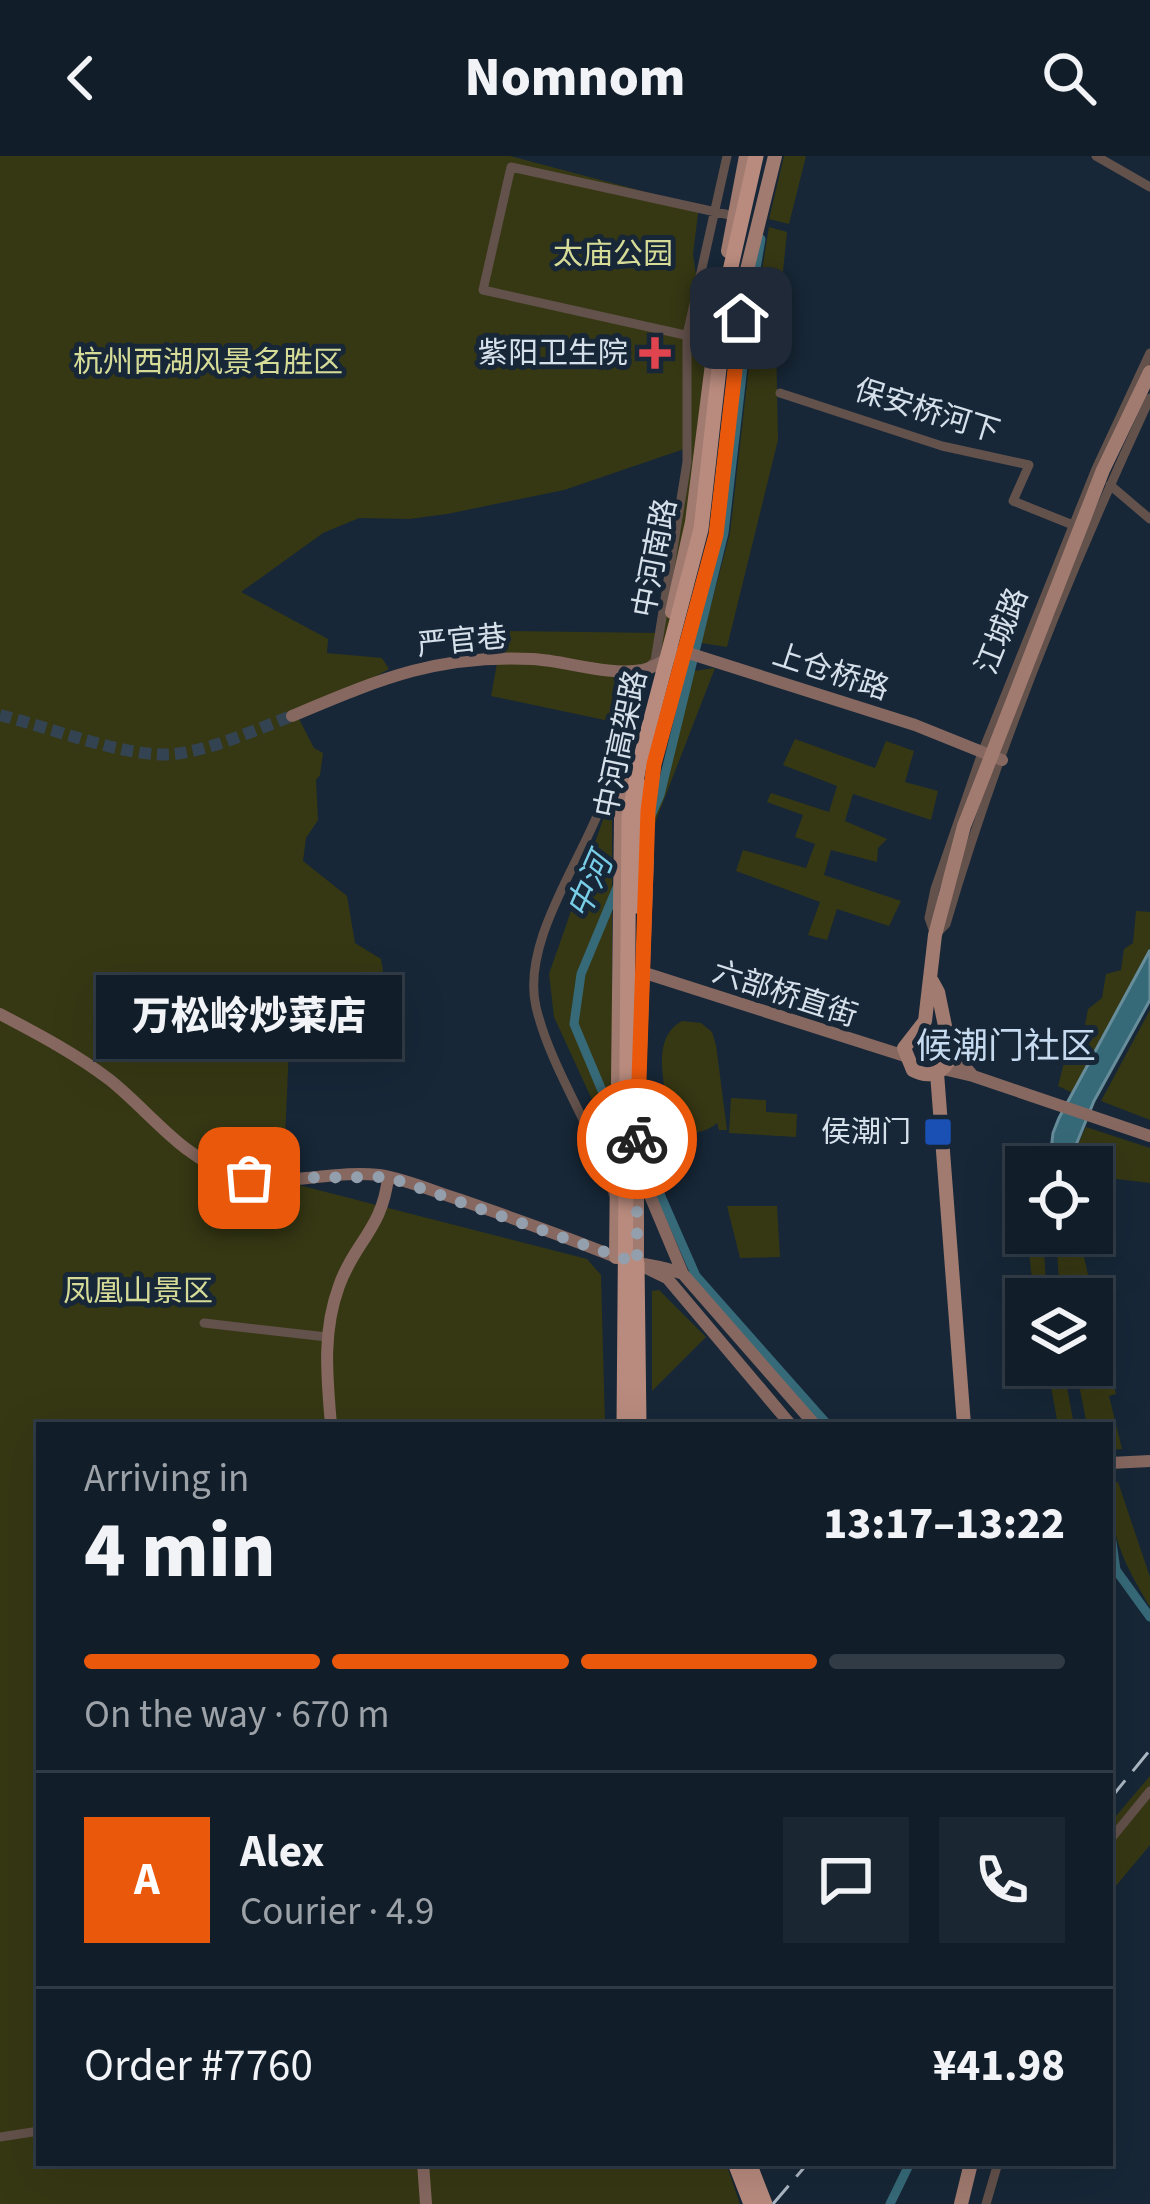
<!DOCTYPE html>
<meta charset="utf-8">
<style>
:root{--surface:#111d29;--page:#1a2631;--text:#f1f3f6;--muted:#9ca2a8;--line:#303b46;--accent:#ea580c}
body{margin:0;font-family:"Source Sans 3","Noto Sans SC",sans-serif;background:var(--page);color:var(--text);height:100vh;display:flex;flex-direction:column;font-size:45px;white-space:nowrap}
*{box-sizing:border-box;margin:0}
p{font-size:39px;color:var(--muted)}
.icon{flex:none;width:66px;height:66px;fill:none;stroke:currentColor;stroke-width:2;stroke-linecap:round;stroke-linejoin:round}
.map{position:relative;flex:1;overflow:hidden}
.panel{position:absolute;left:36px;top:1266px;width:1077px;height:744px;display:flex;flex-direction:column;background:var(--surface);border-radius:0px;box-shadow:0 12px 48px #0002,0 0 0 3px var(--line)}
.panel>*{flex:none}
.buttons{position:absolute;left:1005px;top:990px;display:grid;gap:24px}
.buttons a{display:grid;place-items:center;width:108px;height:108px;border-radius:0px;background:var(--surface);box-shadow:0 12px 48px #0002,0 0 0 3px var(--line);font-size:60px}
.pin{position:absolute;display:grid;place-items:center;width:102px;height:102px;color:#fff;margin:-51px;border-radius:24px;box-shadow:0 6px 18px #0006}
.courier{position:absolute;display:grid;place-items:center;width:120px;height:120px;margin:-60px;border:9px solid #ea580c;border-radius:50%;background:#fff;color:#222;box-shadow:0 3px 15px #0007}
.bubble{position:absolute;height:84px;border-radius:0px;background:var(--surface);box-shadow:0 12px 48px #0002,0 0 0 3px var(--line);font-size:39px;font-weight:800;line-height:84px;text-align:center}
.headline em{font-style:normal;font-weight:800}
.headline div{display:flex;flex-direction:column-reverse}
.headline{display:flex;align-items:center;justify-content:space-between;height:204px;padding:0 48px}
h1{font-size:78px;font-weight:800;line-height:90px}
.bar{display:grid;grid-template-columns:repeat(4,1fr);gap:18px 12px;align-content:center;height:144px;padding:0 48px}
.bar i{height:15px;border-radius:9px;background:var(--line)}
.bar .on{background:var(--accent)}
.bar p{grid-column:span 4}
.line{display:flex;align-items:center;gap:30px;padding:0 48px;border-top:3px solid var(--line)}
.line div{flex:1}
.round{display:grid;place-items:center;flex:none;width:126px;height:126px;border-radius:0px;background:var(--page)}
header{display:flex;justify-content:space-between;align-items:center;height:156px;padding:0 48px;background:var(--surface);font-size:54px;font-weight:800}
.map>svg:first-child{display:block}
.green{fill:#363814}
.water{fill:#376a79;stroke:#678d9b;stroke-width:3}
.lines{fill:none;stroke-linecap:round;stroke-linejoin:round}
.canal{stroke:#376a79;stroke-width:9}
.secondary-tunnel{stroke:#344352;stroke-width:12;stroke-dasharray:12 6;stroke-linecap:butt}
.street{stroke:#63514b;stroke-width:9}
.secondary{stroke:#866860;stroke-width:12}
.primary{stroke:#a17b70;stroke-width:14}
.highway{stroke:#b98b7e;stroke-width:15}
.rail{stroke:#adb9c5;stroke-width:3;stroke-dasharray:24 12;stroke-linecap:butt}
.done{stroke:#939fac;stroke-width:12;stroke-dasharray:0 21.6}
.route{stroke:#ea580c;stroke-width:15}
.health-dot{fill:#e0444e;stroke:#172737;stroke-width:4.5}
.transit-dot{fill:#1a4fb4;stroke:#172737;stroke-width:4.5}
.labels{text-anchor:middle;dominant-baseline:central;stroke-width:10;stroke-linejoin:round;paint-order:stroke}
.park-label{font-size:30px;fill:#d6dc98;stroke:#172737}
.poi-label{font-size:30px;fill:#d6e0eb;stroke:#172737;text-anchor:end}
.street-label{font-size:30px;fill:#d6e0eb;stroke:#172737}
.water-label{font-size:33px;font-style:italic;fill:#79cee7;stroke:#172737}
.quarter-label{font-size:36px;fill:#c6daf0;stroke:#172737}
</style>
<header><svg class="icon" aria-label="back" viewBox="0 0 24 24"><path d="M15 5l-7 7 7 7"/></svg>Nomnom<svg class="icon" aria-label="search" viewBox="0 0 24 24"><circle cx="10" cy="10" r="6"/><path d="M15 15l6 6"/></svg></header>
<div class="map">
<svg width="1150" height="2048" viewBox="0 0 1150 2048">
<rect width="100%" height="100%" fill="#172737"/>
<path class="green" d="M0,0H510L699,50L693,98L706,189L711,190L692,366L662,502L655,501L628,569L491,540L503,475L659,477L687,292L564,334L447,358L409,363L359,362L323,377L241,436L328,483L327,497L382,502L389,513L299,563L314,592L323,597L320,619L316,624L318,664L306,682L303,705L347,740L355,787L381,803L383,815L337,891L289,893L283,1025L587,1103L601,1119L605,1269H39V2007H726L740,2048H0Z
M784,0H806L789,68L769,63Z
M769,71L787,76L776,183L778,284L727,491L701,487L730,377L755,157Z
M715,512L653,672L687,530L693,515Z
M795,583L875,612L886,585L914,595L905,626L938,635L931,664L853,638L845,665L887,683L878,692L877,706L831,694L824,719L901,745L889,770L837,753L827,784L808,779L820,746L736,715L743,694L806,712L815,688L795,681L803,659L767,646L771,637L829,656L837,630L783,609Z
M625,601L612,664V987L554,861L549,818Z
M1136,755L1150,756V794L1073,937L1058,930L1071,879L1083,880L1088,853L1102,842L1106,818L1121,814L1124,793L1133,787Z
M1150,854V964L1101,945Z
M682,865L701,867L712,876L716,889L727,974H719L717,967C702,980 681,980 669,963C666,931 649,883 682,865Z
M731,942L766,944V956L797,958L796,981L729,977Z
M1086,971L1150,992V1027L1092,1020V1011H1067Z
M727,1050H777L780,1101L740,1102Z
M1027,1077H1043L1047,1143H1034Z
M1056,1077H1076L1080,1084L1116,1238L1109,1240L1122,1293L1110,1294V1269H1087L1075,1209H1092V1143H1060Z
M659,1134L706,1181L652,1235V1135Z
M1047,1209H1063L1074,1269H1058Z
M1110,1326H1118L1150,1421V1451C1123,1405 1110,1381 1110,1326Z
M1150,1620V1689L1110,1737V1667Z"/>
<path class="water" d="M1150,794V844L1094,945L1067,1011H1049L1053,977L1059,962Z"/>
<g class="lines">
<path class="canal" d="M646,671L660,639L724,377L750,149L761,83
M617,951L603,937L574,868L581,818L618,729
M636,972L645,982L646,1006L696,1120L828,1269
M1110,1373L1116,1414L1150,1461
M890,2048L910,2007"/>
<path class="secondary-tunnel" d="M0,559C48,571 129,603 175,598C215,593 254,574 292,560"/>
<path class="street" d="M1096,0L1150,31
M712,185L483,134L511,11L734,60
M1150,197L1096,313L982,597L935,733L929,762L935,779L946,768C999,588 1071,412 1150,242
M780,237L942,290L1029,309L1013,345L1073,369
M1110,329L1150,363
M613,1038C595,973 552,917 536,851C522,791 573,717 596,662C615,613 631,564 645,514L655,505L687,306V179L727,0
M204,1167L327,1181
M1110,1684L1150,1635
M0,1981L39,1975
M986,2048L998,2007"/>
<path class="secondary" d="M292,560C378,524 436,498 533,503C567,505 607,520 643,514C658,511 669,499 685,496L915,569L1002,604
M645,817L905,900
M0,858C38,878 76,898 110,924C150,956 182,1002 233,1018C279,1034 331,1013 379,1019C406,1023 432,1035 458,1043C510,1061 562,1079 613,1100C637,1110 656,1107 683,1118
M943,913L973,920L951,894
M973,920L1150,980
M638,1011L683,1118L815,1269
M638,1108L667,1122L791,1269
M331,1269C327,1221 322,1176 339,1130C354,1087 383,1072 388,1021
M1110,1307L1150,1305
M423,2007L426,2048"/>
<path class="primary" d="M728,95L746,0
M672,456L692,366L722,129
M650,641L654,608L716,379L746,118L775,0
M932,825L938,836L951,899C945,917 930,923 913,914L904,892L925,865L935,779L964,670L1103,314L1150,216
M937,917L964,1269
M616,1101L621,662L628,629
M637,1107V978L647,699
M961,2048L971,2007"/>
<path class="highway" d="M637,750L645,631
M637,1107L639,1269
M624,1269L629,661L640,605L701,373L730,115L756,0
M735,2007L751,2048
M749,2007L765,2048"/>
<path class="rail" d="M1110,1643L1150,1594
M773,2048L808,2007"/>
</g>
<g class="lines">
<path class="done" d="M249,1022L388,1021L637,1107V983"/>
<path class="route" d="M637,983L648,655L654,608L716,379L741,162"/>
</g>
<path class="health-dot" d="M649 179h12v12h12v12h-12v12h-12v-12h-12v-12h12z"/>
<rect class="transit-dot" x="923" y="961" width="30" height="30" rx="6"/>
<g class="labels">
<g class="park-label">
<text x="613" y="98">太庙公园</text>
<text x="208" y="206">杭州西湖风景名胜区</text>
<text x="138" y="1135">凤凰山景区</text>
</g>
<g class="poi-label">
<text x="628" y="197">紫阳卫生院</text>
<text x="911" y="976">侯潮门</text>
</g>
<g class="street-label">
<text transform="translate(927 255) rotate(17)">保安桥河下</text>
<text transform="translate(655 402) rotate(-79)">中河南路</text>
<text transform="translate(1002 475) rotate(-68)">江城路</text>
<text transform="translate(462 485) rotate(-6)">严官巷</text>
<text transform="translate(831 516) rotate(18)">上仓桥路</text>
<text transform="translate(621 588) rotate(-78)">中河高架路</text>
<text transform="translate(785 838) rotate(18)">六部桥直街</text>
</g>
<g class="water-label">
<text transform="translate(590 730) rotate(-66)">中河</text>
</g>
<g class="quarter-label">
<text x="1006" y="890">候潮门社区</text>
</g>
</g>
</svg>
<div class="buttons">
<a><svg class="icon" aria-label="locate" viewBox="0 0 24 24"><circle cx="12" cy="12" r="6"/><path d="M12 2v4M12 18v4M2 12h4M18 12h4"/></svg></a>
<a><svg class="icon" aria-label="layers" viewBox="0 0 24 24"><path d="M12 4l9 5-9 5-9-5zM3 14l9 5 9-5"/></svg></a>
</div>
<div class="pin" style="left:249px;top:1022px;background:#ea580c"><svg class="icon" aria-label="bag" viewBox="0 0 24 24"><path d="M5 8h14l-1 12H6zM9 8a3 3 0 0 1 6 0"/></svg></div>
<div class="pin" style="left:741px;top:162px;background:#1f2937"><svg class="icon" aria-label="home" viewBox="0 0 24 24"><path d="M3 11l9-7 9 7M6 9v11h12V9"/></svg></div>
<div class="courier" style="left:637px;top:983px"><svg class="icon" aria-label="bike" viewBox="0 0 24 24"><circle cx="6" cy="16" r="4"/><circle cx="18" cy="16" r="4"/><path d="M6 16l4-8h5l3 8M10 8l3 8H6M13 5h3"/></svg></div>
<div class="bubble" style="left:96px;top:819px;width:306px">万松岭炒菜店</div>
<section class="panel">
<div class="headline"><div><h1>4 min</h1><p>Arriving in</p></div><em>13:17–13:22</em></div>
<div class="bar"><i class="on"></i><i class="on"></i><i class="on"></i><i></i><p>On the way · 670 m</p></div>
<div class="line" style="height:216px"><b class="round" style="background:var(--accent);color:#fff">A</b><div><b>Alex</b><p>Courier · 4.9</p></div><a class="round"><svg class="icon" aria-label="chat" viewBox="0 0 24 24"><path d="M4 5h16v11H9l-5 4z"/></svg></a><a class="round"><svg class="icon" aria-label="phone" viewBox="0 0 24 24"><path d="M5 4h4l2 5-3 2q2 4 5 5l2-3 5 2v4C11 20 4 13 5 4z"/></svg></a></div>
<div class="line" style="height:156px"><div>Order #7760</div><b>¥41.98</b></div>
</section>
</div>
